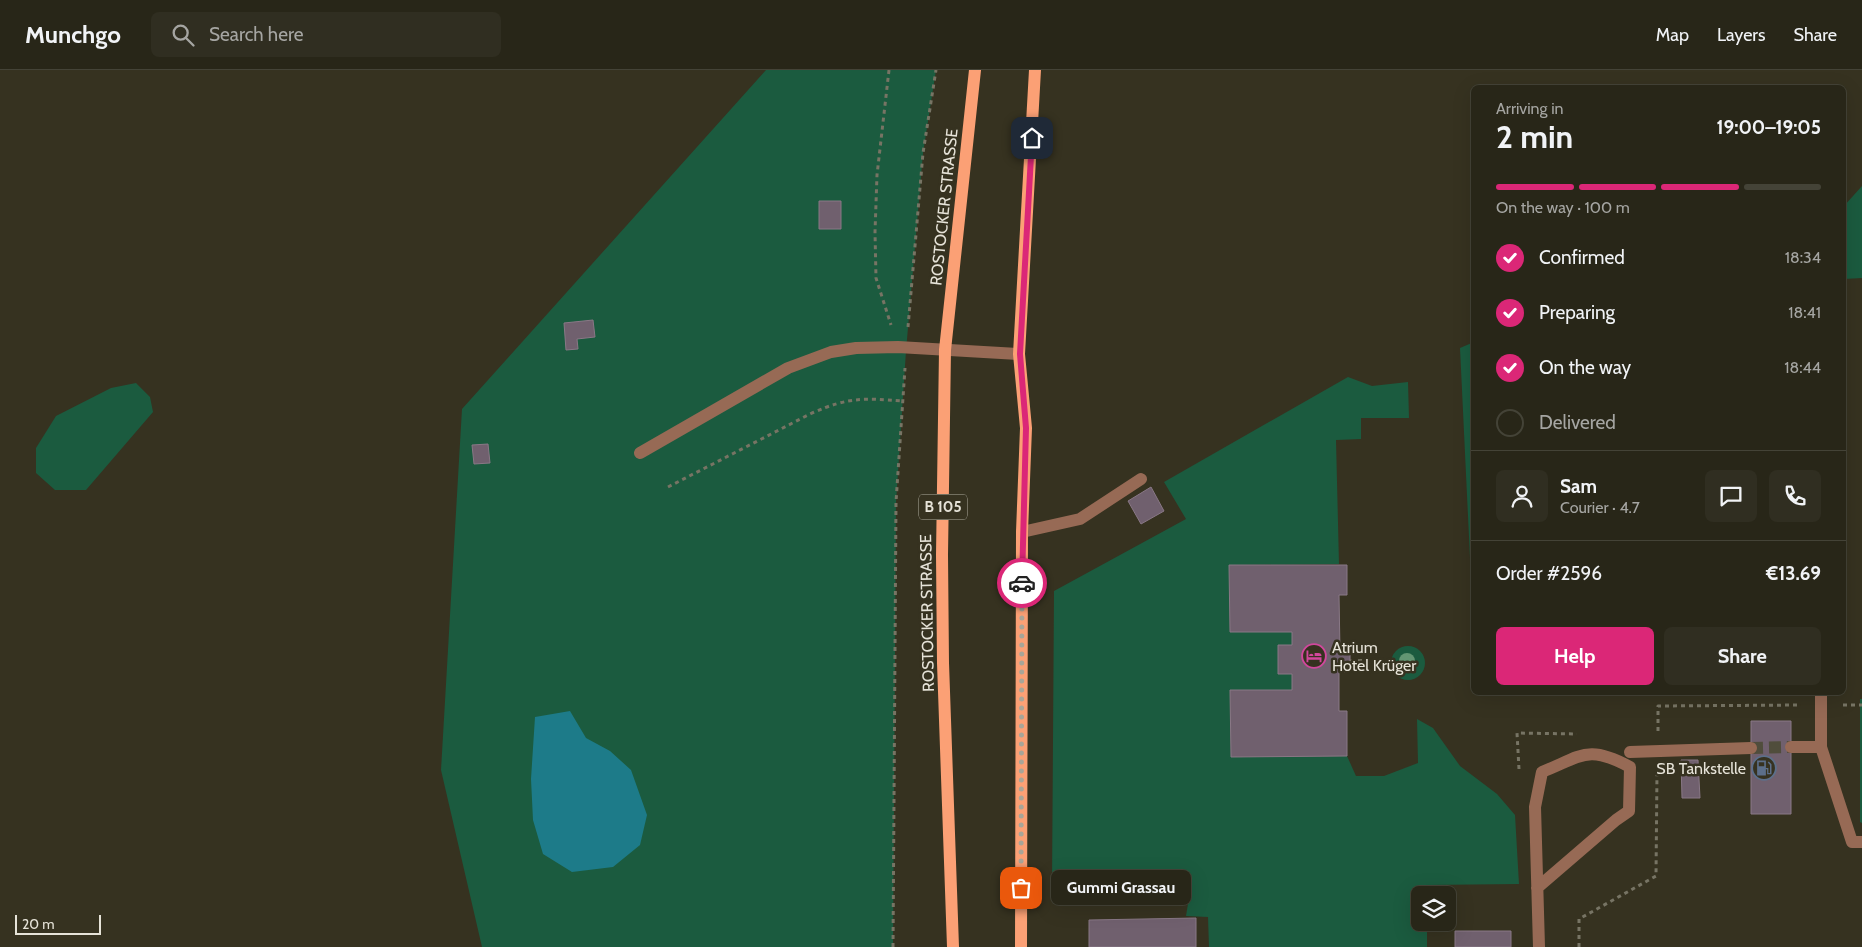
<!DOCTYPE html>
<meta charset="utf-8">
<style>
:root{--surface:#282618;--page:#302e21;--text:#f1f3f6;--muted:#a5a5a2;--line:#444337;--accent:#db2777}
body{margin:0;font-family:Cabin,sans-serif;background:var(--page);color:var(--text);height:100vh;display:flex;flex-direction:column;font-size:19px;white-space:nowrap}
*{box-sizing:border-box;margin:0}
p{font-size:16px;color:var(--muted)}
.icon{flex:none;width:28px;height:28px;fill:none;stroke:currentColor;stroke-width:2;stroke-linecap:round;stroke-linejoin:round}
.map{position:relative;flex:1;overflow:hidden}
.sheet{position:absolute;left:1471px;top:15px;width:375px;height:610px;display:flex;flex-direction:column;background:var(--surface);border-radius:8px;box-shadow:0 5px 20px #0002,0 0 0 1px var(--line)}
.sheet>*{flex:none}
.fabs{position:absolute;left:1411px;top:816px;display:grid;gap:10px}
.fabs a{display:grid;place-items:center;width:45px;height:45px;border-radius:8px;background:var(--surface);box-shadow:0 5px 20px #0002,0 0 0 1px var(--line);font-size:25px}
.scale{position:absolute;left:15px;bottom:12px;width:86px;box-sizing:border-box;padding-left:5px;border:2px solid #e6e3d8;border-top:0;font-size:14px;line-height:18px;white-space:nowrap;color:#e6e3d8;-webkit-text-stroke:4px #363220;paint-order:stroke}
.pin{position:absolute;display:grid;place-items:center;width:42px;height:42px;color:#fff;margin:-21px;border-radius:10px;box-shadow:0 2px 8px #0006}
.courier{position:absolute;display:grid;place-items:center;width:50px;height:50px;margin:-25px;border:4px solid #db2777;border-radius:50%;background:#fff;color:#222;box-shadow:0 1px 6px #0007}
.bubble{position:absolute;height:35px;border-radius:8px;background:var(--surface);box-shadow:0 5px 20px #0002,0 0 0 1px var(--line);font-size:16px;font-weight:800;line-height:35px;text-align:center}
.headline em{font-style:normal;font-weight:800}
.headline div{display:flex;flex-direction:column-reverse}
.headline{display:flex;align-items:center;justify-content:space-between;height:85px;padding:0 25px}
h1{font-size:32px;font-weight:800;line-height:38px}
.bar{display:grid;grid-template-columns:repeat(4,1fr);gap:8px 5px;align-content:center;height:60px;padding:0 25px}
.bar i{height:6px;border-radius:4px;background:var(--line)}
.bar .selected{background:var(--accent)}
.bar p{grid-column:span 4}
.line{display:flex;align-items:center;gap:12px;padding:0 25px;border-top:1px solid var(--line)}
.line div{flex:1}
.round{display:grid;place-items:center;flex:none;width:52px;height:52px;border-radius:8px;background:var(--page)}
ol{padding:0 25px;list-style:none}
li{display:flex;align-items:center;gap:15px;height:55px}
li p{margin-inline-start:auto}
li .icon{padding:5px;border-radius:50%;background:var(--accent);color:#fff;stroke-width:4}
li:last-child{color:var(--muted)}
li i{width:28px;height:28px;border:2px solid var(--line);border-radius:50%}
.cta{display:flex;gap:10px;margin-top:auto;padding:10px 25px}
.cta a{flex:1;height:58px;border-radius:8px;background:var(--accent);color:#fff;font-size:20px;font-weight:800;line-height:58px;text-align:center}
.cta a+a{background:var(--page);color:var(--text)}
header{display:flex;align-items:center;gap:30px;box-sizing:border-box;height:70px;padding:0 25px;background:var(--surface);border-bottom:1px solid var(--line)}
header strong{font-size:24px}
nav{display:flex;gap:28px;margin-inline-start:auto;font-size:18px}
.search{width:350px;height:45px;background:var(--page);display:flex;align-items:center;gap:12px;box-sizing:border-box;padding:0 18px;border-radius:8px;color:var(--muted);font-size:19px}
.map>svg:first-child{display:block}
.green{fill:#1b5b3f}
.water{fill:#1d7b89}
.building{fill:#70606e;stroke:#897886}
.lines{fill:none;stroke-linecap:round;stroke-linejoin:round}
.minor-tunnel{stroke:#504d3c;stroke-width:12;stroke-dasharray:12 6;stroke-linecap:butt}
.path{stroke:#777464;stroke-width:3;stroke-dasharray:4 4;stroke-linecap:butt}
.minor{stroke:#976a55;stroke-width:12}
.major{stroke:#fba075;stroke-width:12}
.tree{fill:#639673}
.done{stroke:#a8a598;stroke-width:5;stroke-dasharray:0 9}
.route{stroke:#db2777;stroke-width:6}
.labels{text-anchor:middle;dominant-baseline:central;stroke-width:5;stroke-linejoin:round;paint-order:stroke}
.shield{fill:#363220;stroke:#b1aea1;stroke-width:1}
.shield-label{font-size:15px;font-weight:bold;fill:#e6e3d8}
.street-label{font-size:16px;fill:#e6e3d8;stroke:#363220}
.poi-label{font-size:16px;fill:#e6e3d8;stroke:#363220;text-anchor:start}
</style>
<header>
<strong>Munchgo</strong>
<div class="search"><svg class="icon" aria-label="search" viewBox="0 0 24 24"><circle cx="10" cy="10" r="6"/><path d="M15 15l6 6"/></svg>Search here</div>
<nav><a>Map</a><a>Layers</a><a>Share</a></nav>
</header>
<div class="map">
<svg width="1862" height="877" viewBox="0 0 1862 877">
<rect width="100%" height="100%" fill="#363220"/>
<path class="green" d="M766,0H936L923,83L906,281L896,432L893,877H482L441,700L462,339Z
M1862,116V208L1844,209V136Z
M1474,272V531L1472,530L1460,278Z
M1348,307L1372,316L1408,312L1409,348H1361V369L1336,370L1339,494L1229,495L1230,562H1292V575H1278V604H1292V620L1230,621L1231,687L1347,686L1356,706H1384L1418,693L1417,649L1433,658L1460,696L1497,724L1515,745L1519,814L1426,815V825H1420V852L1427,853V877H1209L1208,847L1186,846L1191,815L1052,818L1054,521L1186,449L1164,412Z
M136,313L150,327L153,342L86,420H55L36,403V378L56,346L111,318Z
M1391 593a17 17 0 1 1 34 0a17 17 0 1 1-34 0Z
M1860,629H1862V753L1860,752Z"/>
<path class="water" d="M570,641L586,668L610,681L631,700L647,745L640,775L613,797L572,802L543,784L533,750L531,709L535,647Z"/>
<path class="building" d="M819,131H841V159H819Z
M593,250L595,267L577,269L578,279L566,280L564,253Z
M488,374L490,393L474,394L472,375Z
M1151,417L1164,441L1141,454L1128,431Z
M1229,495H1347V525H1339L1340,582H1350V602H1339V641H1347V686L1231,687L1230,620H1292V604H1278V575H1292V562H1230Z
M1751,651H1791V744H1751Z
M1681,690H1698L1700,728H1682Z
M1196,848V877H1089V850Z
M1455,861H1511V877H1455Z"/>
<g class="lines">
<path class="minor-tunnel" d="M1751,678L1791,677"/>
<path class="path" d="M889,0L877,105L875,162L876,208L891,255
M908,257L923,83L936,0
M668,417L812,343C849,327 863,328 903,331
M1350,591L1373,590
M1843,635H1862
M1658,661V636L1801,635
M1519,699L1517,663L1577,664
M893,877L896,432L905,298
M1579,877V849L1656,806L1657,702"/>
<path class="minor" d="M640,383L788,298L831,282L856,278L898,277L1019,284
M1022,462L1080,449L1141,409
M1821,622V677L1852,772H1862
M1791,677H1821
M1630,682L1751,678
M1537,818L1616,750L1629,741L1630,697C1588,674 1582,686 1542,702L1535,737L1539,877"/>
<path class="major" d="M953,877L943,593L942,485L945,280L975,0
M1021,877L1022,462L1026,358L1019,284L1035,0"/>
</g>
<circle class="tree" cx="1407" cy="591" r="8"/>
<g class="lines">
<path class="done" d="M1021,818L1022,513"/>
<path class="route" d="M1022,513L1026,358L1020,284L1032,68"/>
</g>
<defs>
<g id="hotel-ring" transform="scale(1.25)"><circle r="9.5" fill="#363220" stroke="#d1479c" stroke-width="1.5"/><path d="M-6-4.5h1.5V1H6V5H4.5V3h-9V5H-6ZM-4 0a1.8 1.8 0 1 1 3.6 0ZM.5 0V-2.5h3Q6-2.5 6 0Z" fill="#d1479c"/></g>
<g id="fuel-ring" transform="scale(1.25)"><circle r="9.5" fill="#363220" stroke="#5c6f8a" stroke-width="1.5"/><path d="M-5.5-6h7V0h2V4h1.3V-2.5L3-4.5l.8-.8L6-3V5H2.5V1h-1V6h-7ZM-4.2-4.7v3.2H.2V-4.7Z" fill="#5c6f8a"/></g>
</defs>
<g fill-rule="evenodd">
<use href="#hotel-ring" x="1314" y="586"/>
<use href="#fuel-ring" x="1764" y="698"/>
</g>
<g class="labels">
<rect class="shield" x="919" y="424.5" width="48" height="25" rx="4"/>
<g class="shield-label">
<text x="943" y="437">B 105</text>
</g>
<g class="street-label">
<text transform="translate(944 137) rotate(-84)">ROSTOCKER STRASSE</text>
<text transform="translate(927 543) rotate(-91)">ROSTOCKER STRASSE</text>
</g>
<g class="poi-label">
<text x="1332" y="577">Atrium<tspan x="1332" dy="18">Hotel Krüger</tspan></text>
<text x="1746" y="698" text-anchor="end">SB Tankstelle</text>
</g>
</g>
</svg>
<div class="fabs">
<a><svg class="icon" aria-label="layers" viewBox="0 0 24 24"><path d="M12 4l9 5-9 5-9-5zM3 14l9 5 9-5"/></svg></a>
</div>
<div class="scale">20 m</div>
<div class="pin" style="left:1021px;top:818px;background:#ea580c"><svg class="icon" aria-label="bag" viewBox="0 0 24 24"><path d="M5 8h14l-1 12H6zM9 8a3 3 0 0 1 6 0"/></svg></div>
<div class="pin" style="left:1032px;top:68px;background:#1f2937"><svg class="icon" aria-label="home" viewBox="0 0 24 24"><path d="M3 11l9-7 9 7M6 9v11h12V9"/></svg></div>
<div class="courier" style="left:1022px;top:513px"><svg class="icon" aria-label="car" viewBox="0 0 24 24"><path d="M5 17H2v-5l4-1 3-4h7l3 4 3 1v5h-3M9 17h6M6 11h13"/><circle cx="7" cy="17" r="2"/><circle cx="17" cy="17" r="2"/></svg></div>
<div class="bubble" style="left:1051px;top:800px;width:140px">Gummi Grassau</div>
<section class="sheet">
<div class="headline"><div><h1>2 min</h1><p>Arriving in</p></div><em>19:00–19:05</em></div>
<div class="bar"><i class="selected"></i><i class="selected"></i><i class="selected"></i><i></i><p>On the way · 100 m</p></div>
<ol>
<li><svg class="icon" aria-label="check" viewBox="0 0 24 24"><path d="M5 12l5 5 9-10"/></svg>Confirmed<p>18:34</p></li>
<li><svg class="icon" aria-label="check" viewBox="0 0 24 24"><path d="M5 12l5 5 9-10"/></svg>Preparing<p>18:41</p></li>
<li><svg class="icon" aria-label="check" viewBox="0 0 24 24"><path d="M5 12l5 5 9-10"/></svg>On the way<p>18:44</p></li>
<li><i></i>Delivered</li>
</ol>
<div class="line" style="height:90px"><a class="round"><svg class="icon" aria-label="person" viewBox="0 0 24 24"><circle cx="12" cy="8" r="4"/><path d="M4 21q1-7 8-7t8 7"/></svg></a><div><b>Sam</b><p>Courier · 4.7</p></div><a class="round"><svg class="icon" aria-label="chat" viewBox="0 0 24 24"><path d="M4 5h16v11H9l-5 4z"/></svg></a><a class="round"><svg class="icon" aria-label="phone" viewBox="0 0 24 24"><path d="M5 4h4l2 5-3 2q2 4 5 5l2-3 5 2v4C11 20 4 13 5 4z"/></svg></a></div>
<div class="line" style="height:65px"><div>Order #2596</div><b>€13.69</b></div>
<div class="cta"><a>Help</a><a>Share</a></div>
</section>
</div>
